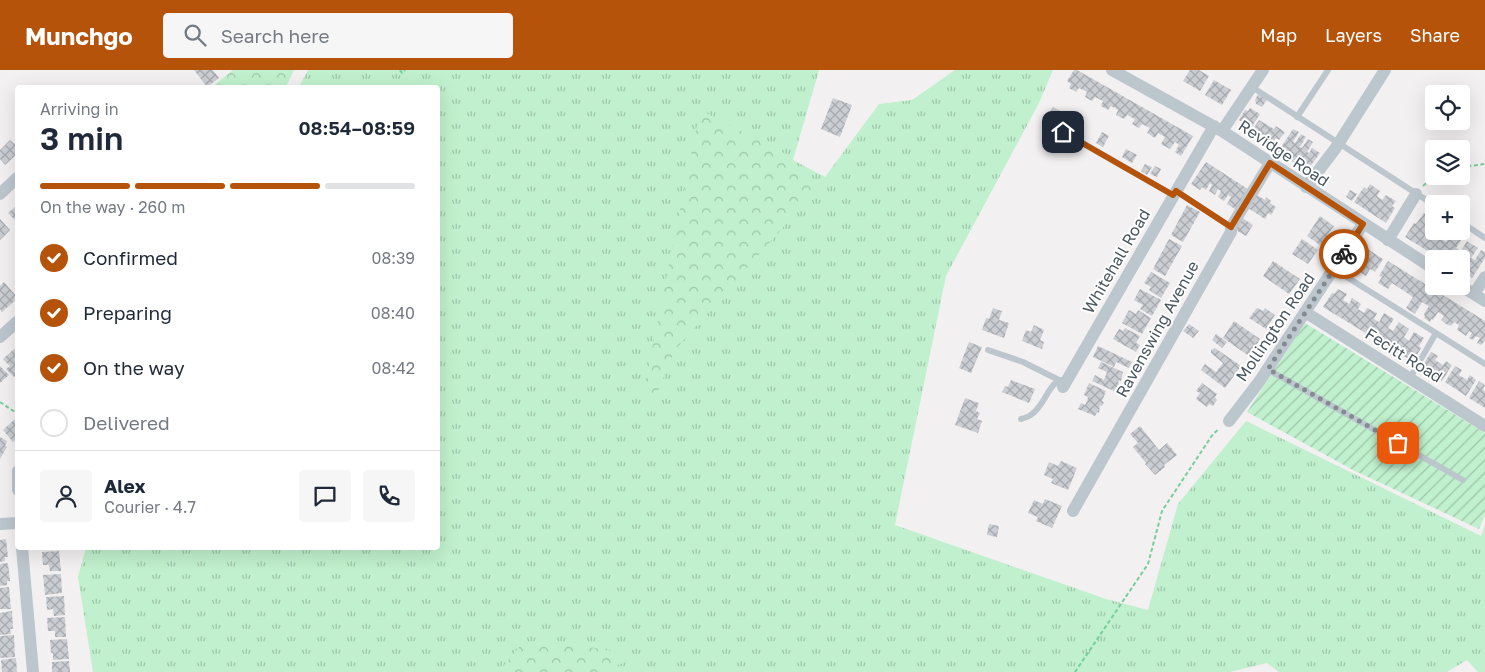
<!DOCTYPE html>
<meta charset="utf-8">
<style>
:root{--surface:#fff;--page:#f6f6f7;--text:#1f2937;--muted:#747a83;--line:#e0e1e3;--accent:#b45309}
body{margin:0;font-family:"Golos Text",sans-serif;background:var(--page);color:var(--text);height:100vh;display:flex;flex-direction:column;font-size:19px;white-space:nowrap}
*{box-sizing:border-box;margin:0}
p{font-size:16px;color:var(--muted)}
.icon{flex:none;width:28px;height:28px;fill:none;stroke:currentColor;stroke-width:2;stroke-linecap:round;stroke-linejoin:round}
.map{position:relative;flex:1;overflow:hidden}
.sheet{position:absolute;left:15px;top:15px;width:425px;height:465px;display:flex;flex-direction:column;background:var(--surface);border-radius:5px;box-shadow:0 5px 20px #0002}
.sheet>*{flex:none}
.buttons{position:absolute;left:1425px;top:15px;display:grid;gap:10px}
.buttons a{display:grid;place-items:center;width:45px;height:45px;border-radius:5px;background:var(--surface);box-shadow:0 5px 20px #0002;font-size:25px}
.pin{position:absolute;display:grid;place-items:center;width:42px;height:42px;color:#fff;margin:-21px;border-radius:10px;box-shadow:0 2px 8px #0006}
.courier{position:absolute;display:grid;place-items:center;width:50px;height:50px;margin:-25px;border:4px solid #b45309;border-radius:50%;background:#fff;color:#222;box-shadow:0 1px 6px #0007}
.overview em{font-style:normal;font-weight:600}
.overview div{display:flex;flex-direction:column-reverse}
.overview{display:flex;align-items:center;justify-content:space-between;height:85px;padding:0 25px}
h1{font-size:32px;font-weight:600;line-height:38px}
.bar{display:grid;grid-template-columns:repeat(4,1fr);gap:8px 5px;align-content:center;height:60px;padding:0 25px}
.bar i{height:6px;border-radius:4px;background:var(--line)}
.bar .active{background:var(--accent)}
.bar p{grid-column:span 4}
.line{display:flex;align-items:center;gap:12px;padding:0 25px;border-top:1px solid var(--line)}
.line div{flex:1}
.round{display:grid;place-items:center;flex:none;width:52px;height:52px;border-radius:5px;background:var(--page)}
ol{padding:0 25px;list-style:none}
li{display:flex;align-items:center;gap:15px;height:55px}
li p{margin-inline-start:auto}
li .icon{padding:5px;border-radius:50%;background:var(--accent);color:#fff;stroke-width:4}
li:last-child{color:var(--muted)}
li i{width:28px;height:28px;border:2px solid var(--line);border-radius:50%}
header{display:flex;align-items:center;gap:30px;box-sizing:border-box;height:70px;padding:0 25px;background:var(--accent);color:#fff}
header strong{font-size:24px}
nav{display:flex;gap:28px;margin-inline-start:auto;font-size:18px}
.search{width:350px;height:45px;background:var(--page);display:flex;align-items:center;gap:12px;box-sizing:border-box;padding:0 18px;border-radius:5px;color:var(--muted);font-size:19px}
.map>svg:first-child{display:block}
.grass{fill:url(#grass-tufts)}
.forest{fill:url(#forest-crowns)}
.garden{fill:url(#garden-furrows)}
.building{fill:url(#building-cross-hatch)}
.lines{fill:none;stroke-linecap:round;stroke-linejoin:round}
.path{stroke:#77ce9a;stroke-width:2;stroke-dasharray:4 2.5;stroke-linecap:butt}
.lane{stroke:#bcc6cd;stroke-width:6}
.street{stroke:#bcc6cd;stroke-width:12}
.done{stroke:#848c91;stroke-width:5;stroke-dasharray:0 9}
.route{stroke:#b45309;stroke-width:6}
.labels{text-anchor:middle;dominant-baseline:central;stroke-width:4;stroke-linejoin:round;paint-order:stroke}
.street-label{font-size:16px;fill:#48565e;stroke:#fff}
</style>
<header>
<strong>Munchgo</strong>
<div class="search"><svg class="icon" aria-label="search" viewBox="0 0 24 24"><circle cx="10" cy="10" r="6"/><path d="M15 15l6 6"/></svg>Search here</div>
<nav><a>Map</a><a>Layers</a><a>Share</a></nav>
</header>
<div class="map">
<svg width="1485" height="602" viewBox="0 0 1485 602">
<defs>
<pattern id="grass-tufts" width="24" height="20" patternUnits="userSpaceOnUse" patternTransform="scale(1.25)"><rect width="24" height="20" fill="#c0f0cd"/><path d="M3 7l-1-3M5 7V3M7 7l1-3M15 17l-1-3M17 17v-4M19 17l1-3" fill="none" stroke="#9ec5aa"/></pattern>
<pattern id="forest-crowns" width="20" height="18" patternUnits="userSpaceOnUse" patternTransform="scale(1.25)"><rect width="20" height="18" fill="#c0f0cd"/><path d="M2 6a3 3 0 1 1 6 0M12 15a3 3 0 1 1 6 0" fill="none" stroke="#9ec5aa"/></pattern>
<pattern id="garden-furrows" width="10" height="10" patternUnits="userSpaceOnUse" patternTransform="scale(1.25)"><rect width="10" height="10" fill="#c0f0cd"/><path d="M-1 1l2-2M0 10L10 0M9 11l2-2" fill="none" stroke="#9ec5aa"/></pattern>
<pattern id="building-cross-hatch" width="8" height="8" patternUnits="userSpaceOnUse" patternTransform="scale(1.25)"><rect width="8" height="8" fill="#caced3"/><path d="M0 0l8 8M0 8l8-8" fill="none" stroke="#a6aaae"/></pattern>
</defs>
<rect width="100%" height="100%" fill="#f3f0f1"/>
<path class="grass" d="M308,0H819L793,90L825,107L879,34L912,30L955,0H1053L1039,33L946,206L895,455L1106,529L1148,540L1178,434L1246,351L1481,466L1485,455V602H1478L1467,590L1447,602H1279L1267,593L1230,602H93L78,507L86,478H438V18L299,17Z"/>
<path class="forest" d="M233,0H294L286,17H212Z
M700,40L784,83L815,121L675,280L656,326L644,319Z
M555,571L618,582L626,592L599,602H498L521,575Z"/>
<path class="garden" d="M1305,253L1485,363V445L1479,459L1353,400L1247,342Z"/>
<path class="building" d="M194,0H213L219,8L207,17Z
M1074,0H1077L1193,66L1181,86L1175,82L1179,75L1178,74L1175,72L1170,79L1161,74L1165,67L1158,63L1155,68L1147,63L1150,58L1142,54L1139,58L1132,54L1135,49L1127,45L1124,49L1116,45L1118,40L1115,38L1111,36L1108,40L1101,36L1103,31L1095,27L1092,31L1085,27L1087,22L1079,18L1076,22L1069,18L1071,14L1067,11Z
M1190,0H1199L1209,6L1200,21L1183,11Z
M1214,10L1231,20L1222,35L1205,25Z
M1258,24L1267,30L1262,37L1256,34L1255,30Z
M833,28L852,35L840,67L821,59Z
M1053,37L1062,42L1056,53L1047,47Z
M1250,38L1260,44L1251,58L1239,50L1245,40L1248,41Z
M1065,42L1070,45L1065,54L1060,51Z
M1259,50L1274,59L1276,56L1285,62L1279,70L1276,68L1271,75L1261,70L1262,69L1251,62Z
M1293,59L1299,62L1293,72L1295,73L1301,64L1306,67L1300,77L1302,78L1308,69L1313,72L1307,82L1309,83L1312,78L1320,83L1307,101L1278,82Z
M1102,62L1109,66L1103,77L1096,73Z
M10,70L18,77V83L5,95L0,89V80Z
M1126,79L1137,85L1132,93L1122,87Z
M1206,92L1251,121L1235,139L1227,134L1231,127L1228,125L1224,131L1218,127L1221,121L1218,119L1215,125L1209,121L1212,115L1210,113L1206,120L1202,117L1200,120L1191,114Z
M1145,94L1152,97L1147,105L1141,101Z
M1155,96L1161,99L1157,107L1150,104Z
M1370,114L1380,121L1377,126L1382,130L1386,125L1396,131L1392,136L1395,138L1386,153L1354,132L1364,117L1367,119Z
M1350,120L1357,124L1352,131L1346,127Z
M1257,125L1265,130L1266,127L1271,131L1270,133L1276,137L1271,145L1268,143L1265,149L1248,138Z
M18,134V153L8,143Z
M1187,135L1200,142L1183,172L1171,165Z
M1424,143L1433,149L1426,159L1432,163L1446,161L1441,169L1446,172L1454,161L1463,167L1456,178L1461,181L1467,171L1478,178L1471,188L1475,190L1481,180L1485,182V188L1472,208L1461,202V189H1441L1405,167L1414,153L1416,154Z
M1320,146L1334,156L1320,175L1307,166Z
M1241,147L1253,155L1246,166L1234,159Z
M0,149L10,160L0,170Z
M1169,169L1182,176L1165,206L1153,199Z
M1302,169L1318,180L1308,194L1292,184Z
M1363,176L1383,189L1375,202L1370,199L1366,206L1355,199L1360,192L1355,189Z
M1273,191L1300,209L1289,224L1263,206Z
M1388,191L1485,251V271L1481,275L1477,273L1480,268L1476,266L1473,270L1469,268L1472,263L1469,261L1466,266L1462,263L1457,260L1459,255L1454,252L1451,256L1446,254L1441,250L1444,246L1438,242L1433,250L1431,249L1430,252L1424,248L1425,246L1424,244L1429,236L1422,232L1415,244L1406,238L1413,227L1392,213L1388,219L1378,213L1382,207L1379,206Z
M1151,202L1170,213L1161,228L1149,220L1151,217L1144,213Z
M4,212L18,228L2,242L0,239V216Z
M1140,219L1161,230L1152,246L1140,239L1143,235L1134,230Z
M1338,219L1347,224L1343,230L1349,234L1352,228L1361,234L1358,239L1364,243L1367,238L1377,243L1374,249L1379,252L1384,243L1394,249L1388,258L1393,261L1399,252L1409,259L1404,267L1409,271L1414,262L1424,268L1419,276L1421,278L1413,292L1323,237L1332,223L1334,224Z
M993,238L1002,241L999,250L1009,253L1004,268L982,260L986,248L989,249Z
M1257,238L1263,241L1265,238L1275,245L1266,259L1249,248Z
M1129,240L1136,244L1138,240L1151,248L1142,264L1122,253Z
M1234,251L1260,269L1249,286L1223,268Z
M1189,254L1199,261L1193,268L1183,261Z
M1034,255L1044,260L1040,270L1044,272L1042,279L1022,271L1026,260L1031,262Z
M1125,258L1140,266L1136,273L1140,275L1136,282L1113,269L1119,259L1123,261Z
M1216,264L1227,272L1222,278L1212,270Z
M969,272L982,277L971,303L959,298Z
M1098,276L1132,292L1129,298L1116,292L1114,297L1093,287Z
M1215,278L1241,296L1225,318L1201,300L1205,294L1216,302L1223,293L1211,283V280Z
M14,279L18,282V303L14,307L6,299L10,296L3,289Z
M1431,282L1438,286L1435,290L1443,295L1446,291L1452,295L1442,311L1421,298Z
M1101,292L1123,302L1121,311L1119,310L1118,313L1119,314L1114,321L1092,311L1095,305L1104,310L1107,302L1098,298Z
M0,296L9,305L0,313Z
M1455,296L1462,300L1459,305L1467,310L1470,305L1476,310L1466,326L1445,312Z
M1011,310L1035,319L1029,333L1002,322L1005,316L1008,317Z
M1479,311L1485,315L1483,320L1485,321V338L1469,328Z
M1089,313L1106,321L1102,331L1104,332L1102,336L1100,335L1099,343L1097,342L1095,346L1078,339L1081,333L1085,335L1087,331L1088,327L1084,325Z
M1202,313L1217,324L1215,327L1217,330L1213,336L1209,334L1207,337L1196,329L1200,323L1196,321Z
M965,328L979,333L976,341L980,343L977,349L982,351L978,363L955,355Z
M15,349L18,352V368L13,372L3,360Z
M1140,356L1159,380L1167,373L1177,385L1164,395L1165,397L1155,405L1145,394L1146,393L1133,377L1138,373L1130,364Z
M0,367L7,371L5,376L7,377L0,389Z
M1061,391L1077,398L1068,420L1051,413L1053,409L1044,405L1049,392L1058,396Z
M1045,429L1062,436L1052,458L1036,451L1038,447L1028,443L1034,430L1043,434Z
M989,454L999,456L997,467L987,465Z
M6,469L8,487H5V491L0,492V470Z
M59,481L61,501H50L49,495H43L42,482Z
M8,493L10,511H7V515L0,516V494Z
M61,504L62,523L45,525L43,505Z
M9,517L11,539H0V518Z
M64,526L65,545L54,546L53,539L47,540L46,527Z
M12,541L13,559H10L11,564L0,565V543Z
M65,547L66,567H55V561H48L47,548Z
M14,565L15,587L0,588V566Z
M67,569L69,589L53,590V583H51L50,570Z
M16,588L17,602H2L1,590Z
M69,591L70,602H52V592Z"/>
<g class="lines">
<path class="path" d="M400,0L402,3L405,0
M1461,97L1485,94
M1423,116L1434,106
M0,332L18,344
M1075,602L1148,494L1162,441L1213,364L1219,359"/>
<path class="lane" d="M1252,17L1434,135
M1297,47L1328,0
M1048,53L1173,125
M1176,121L1231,157
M1461,152L1485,168
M1334,199L1436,263
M988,280L1023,292L1059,310
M1267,299L1463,410
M1410,308L1436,263L1485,294
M1021,349C1025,348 1029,347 1032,344C1044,336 1049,313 1061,310"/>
<path class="street" d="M1112,0L1222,61L1434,199
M1222,61L1263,0
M1306,117L1335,79L1385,0
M0,124L18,107
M1388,170L1416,124
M1461,216L1485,231
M1474,224L1485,207
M1305,242L1485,356
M0,267L18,251
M1063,317L1214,56
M1229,351L1259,312L1363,154
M18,401V420
M1073,441L1231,162V157L1270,93
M0,454L18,453
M22,478L33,602"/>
</g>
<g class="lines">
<path class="done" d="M1344,184L1268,299L1398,373"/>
<path class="route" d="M1063,62L1173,125L1176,121L1231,157L1270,93L1363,154L1344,184"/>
</g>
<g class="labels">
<g class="street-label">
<text transform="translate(1284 83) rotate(34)">Revidge Road</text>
<text transform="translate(1116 191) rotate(-60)">Whitehall Road</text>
<text transform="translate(1275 257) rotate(-56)">Mollington Road</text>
<text transform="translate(1157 259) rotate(-61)">Ravenswing Avenue</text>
<text transform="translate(1404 285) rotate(32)">Fecitt Road</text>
</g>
</g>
</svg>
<div class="buttons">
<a><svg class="icon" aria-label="locate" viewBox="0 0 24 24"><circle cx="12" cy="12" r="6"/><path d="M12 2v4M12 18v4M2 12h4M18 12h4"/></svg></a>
<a><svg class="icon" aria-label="layers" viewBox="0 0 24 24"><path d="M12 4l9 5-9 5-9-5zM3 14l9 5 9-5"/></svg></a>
<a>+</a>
<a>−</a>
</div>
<div class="pin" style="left:1398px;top:373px;background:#ea580c"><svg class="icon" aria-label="bag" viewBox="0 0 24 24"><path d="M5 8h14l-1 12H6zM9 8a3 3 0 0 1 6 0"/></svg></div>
<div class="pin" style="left:1063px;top:62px;background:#1f2937"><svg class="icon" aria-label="home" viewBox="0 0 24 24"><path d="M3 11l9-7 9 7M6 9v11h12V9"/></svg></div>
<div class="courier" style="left:1344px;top:184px"><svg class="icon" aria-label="bike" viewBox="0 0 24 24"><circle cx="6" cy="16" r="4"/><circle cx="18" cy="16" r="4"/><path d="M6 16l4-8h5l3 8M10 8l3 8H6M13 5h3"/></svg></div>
<section class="sheet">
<div class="overview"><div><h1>3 min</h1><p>Arriving in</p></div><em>08:54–08:59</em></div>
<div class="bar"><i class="active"></i><i class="active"></i><i class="active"></i><i></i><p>On the way · 260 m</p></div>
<ol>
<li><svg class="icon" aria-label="check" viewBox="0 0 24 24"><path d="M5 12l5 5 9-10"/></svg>Confirmed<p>08:39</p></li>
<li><svg class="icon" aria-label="check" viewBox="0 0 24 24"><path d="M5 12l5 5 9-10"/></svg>Preparing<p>08:40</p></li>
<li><svg class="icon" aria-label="check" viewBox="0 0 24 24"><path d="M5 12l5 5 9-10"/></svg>On the way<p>08:42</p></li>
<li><i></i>Delivered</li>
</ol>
<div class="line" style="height:90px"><a class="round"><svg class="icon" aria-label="person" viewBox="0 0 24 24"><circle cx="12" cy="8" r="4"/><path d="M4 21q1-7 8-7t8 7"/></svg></a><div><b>Alex</b><p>Courier · 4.7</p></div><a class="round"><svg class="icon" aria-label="chat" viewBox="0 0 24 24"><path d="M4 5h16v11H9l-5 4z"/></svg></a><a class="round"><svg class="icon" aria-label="phone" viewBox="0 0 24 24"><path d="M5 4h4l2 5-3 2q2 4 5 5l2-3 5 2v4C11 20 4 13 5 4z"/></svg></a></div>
</section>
</div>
